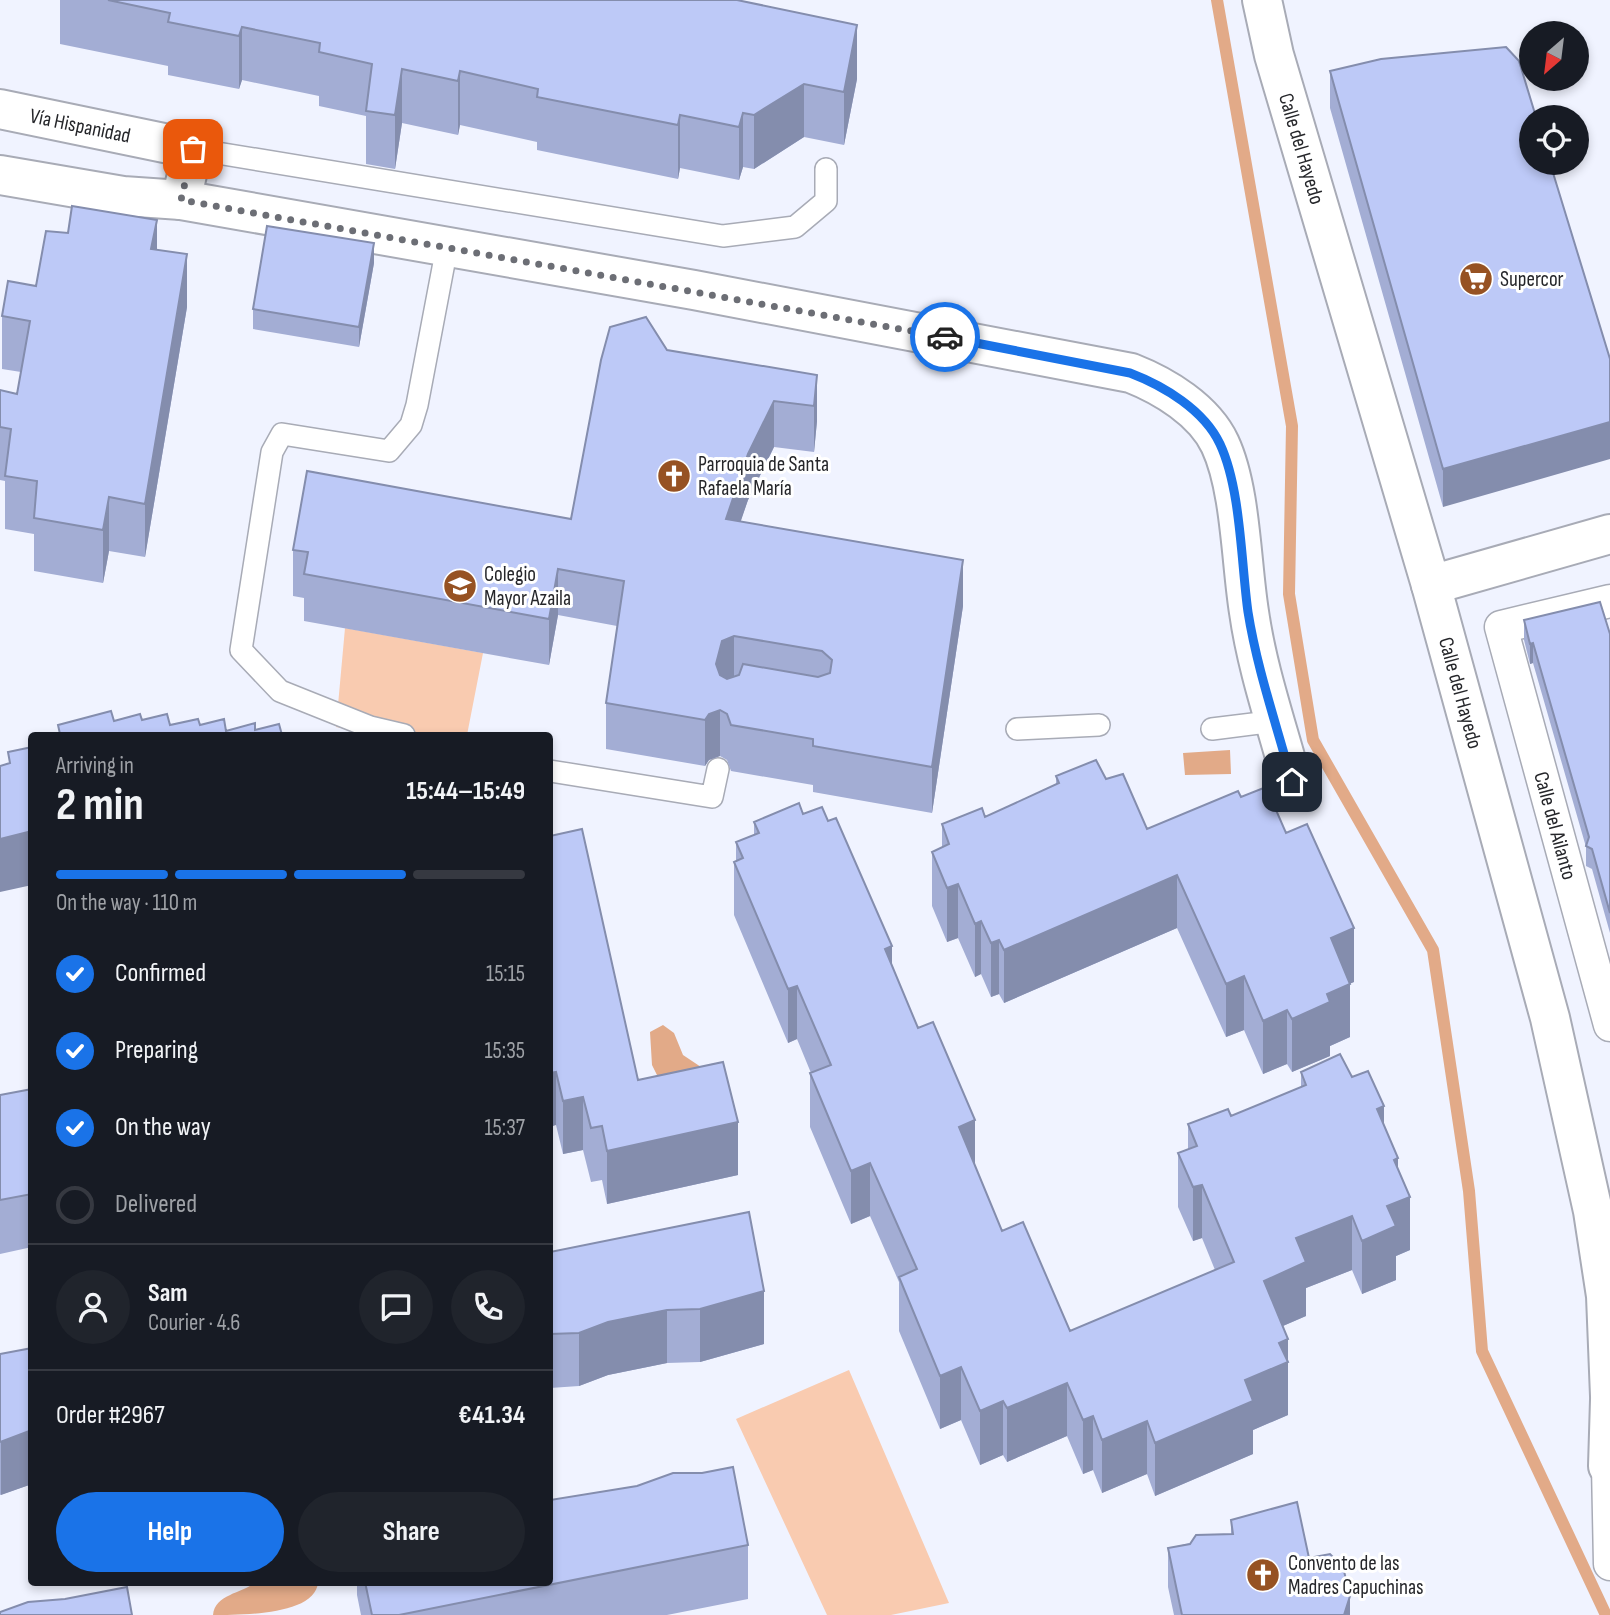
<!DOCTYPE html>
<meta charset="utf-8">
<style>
:root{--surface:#171b24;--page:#20242c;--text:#f1f3f6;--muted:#9ea1a6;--line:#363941;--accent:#1a73e8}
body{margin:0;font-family:"Sofia Sans Condensed",sans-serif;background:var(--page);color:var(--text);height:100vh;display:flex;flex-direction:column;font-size:26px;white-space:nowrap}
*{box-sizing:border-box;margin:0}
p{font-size:23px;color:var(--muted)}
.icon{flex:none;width:38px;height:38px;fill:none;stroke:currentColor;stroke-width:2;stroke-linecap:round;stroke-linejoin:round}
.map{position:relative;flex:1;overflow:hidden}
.side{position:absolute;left:28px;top:732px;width:525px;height:854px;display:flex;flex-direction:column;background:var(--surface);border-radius:7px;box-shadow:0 4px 10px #0003}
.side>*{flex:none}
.needle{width:46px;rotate:208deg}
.fabs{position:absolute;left:1519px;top:21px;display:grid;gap:14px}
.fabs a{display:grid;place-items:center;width:70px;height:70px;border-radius:50%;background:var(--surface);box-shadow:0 4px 10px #0003;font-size:35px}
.pin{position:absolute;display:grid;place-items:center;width:60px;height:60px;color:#fff;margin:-30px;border-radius:14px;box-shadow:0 4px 10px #0006}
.courier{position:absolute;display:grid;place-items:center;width:70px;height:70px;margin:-35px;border:5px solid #1a73e8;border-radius:50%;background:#fff;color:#222;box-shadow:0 2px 9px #0007}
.head em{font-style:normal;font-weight:700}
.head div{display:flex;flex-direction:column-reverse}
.head{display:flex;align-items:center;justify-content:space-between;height:119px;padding:0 28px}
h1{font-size:46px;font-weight:700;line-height:52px}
.bar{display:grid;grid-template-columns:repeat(4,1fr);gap:10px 7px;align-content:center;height:84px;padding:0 28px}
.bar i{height:9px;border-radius:5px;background:var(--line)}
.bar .on{background:var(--accent)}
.bar p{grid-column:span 4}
.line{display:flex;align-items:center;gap:18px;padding:0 28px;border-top:2px solid var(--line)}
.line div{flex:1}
.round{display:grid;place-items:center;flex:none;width:74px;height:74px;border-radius:37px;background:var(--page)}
ol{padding:0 28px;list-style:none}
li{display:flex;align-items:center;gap:21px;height:77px}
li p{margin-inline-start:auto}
li .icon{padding:7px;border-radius:50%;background:var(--accent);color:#fff;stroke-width:4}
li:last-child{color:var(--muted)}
li i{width:38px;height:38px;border:4px solid var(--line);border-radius:50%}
.cta{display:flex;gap:14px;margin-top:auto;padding:14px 28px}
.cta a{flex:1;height:80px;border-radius:42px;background:var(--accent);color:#fff;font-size:28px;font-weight:700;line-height:80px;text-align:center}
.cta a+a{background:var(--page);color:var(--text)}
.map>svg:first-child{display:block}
.green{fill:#f9cbb0}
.water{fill:#e2aa88}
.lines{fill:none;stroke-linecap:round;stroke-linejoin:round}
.stream{stroke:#e2aa88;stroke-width:12}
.service-casing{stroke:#a8abb6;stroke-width:24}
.pedestrian-casing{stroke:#a8abb6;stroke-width:35}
.minor-casing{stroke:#a8abb6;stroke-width:42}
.service{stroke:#fff;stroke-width:21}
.pedestrian{stroke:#fff;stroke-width:32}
.minor{stroke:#fff;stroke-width:38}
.wall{fill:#a3add4}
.shaded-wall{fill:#848dad}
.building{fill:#bdc9f7;stroke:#848dad;stroke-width:2;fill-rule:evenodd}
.done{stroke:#6c6e75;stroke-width:7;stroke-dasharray:0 12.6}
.route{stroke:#1a73e8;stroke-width:9}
.labels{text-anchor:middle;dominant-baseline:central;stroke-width:6;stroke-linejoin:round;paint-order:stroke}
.street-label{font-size:21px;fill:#25262a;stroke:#fff}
.poi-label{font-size:21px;fill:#25262a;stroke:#fff;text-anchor:start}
</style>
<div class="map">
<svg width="1610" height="1615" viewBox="0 0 1610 1615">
<rect width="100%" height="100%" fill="#f0f3ff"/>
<path class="green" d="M345,628L483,653L467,735H377L336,727Z
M849,1370L949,1603L891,1615H827L736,1419Z"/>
<path class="water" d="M1230,750L1231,774L1185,775L1183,753Z
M663,1025L674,1033L683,1055L707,1071L659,1079L652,1065L650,1032Z
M256,1582H318C316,1615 243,1615 213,1615C215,1594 241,1594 256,1582Z"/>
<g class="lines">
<path class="stream" d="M1217,0L1292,426L1289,594L1313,740L1433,950L1469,1191L1482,1351L1606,1615"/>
<g class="service-casing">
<path id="service" d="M193,149L723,236L795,227L826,201V169
M1017,729L1099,725
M1212,729L1276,721
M404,735L370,727L280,691L241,650L272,452L282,434L389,451L411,425L417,405L447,247
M550,771L712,797L718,769"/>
</g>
<g class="pedestrian-casing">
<g id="pedestrian">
<path id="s1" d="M1610,601L1501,627L1610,1025"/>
<path d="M1608,1466L1610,1564"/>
</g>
</g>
<g class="minor-casing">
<g id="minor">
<path id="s2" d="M1262,0L1274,55L1431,585L1550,1018L1593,1211L1606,1296L1610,1396"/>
<path id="s3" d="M0,109L193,149L181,200"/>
<path d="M0,175L123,196L181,200L694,290L1131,373C1164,386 1204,410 1220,444C1241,489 1241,562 1249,612C1257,669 1277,726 1292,782"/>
<path d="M1431,585L1610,534"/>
<path d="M1608,1466L1610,1400"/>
</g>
</g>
<use href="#service" class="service"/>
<use href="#pedestrian" class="pedestrian"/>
<use href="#minor" class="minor"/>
</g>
<path class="wall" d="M60,0H737L857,79L844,145L804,137L754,169L743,167L739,180L680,168L678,179L537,150V142L460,125L458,135L402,123L395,169L366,164V116L319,106V96L242,80L239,89L168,75V66L60,44Z
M1506,47L1443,507L1330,108V71Z
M157,250L187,307L145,557L109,551L103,583L34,571V534L5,529V481L0,480V390L17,394L21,372L2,369V316L36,286Z
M374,263L359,347L253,329V309Z
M667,350L817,375V421L814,452L774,447L748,500L740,522L963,606L932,813L813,792V785L731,771L727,760L720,756L709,760L705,766L606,749V703L617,626L558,615L549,665L304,621V598L293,596V550L571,519Z
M1524,620L1610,634V933L1592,869L1586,866V847L1533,663L1530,664L1524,640Z
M1056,776L1106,779L1147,829L1241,797L1286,833L1354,982L1350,983V1037L1330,1046V1056L1292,1072L1287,1064L1263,1074L1244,1030L1226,1037L1177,928L1004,1003L999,994L991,997L981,974L975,977L958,938L947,942L932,906V852L942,848V824L985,817L1056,785Z
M803,814L892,966L1002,1231L1070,1331L1215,1270L1202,1238L1193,1241L1178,1207V1153L1188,1150V1124L1231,1116L1301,1087V1072L1352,1077L1384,1126L1398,1170L1410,1250L1396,1256V1280L1362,1294L1352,1270L1306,1288V1316L1283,1326L1288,1339V1415L1253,1430V1454L1155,1496L1147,1474L1102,1493L1093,1470L1083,1474L1067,1436L1007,1462L1003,1455L980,1465L961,1420L940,1429L899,1331V1282L870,1216L851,1224L810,1127V1073H811L797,1039L788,1043L734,915V862L736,861V842L754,835V822Z
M550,836L638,1080L738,1175L607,1204L602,1180L591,1182L583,1150L563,1154L556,1125Z
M32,1089V1247L0,1254V1095Z
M749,1212L764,1344L700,1362L667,1363L608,1375L579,1386L550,1388V1252Z
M0,1354L32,1484L0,1495Z
M1231,1520L1309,1558L1350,1615H1174L1168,1587V1548L1231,1534Z
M748,1545V1599L667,1615H361L357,1595V1582H550Z"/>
<path class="shaded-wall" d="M857,25V79L844,145V92Z
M242,27V80L239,89V36Z
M402,69V123L395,169V115Z
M460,71V125L458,135V81Z
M804,84V137L754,169V115Z
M743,113V167L739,180V127Z
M680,115V168L678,179V125Z
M157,220V273L151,249Z
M374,243V263L359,347V327Z
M187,254V307L145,557V504Z
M817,375V421L814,452V406Z
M774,401V447L748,500L726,565V519L748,454Z
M1610,422V459L1443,507V469Z
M109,497V551L103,583V530Z
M963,560V606L932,813V767Z
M558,569V615L549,665V619Z
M734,636V682L722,687L716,664L722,641Z
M1533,643V663L1530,664V644Z
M720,710V756L709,760L705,766V720L709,714Z
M32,831V885L0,892V839Z
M1177,875V928L1004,1003V950Z
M958,884V938L947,942V888Z
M981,921V974L975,977V924Z
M1354,928V982L1331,992V938Z
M999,940V994L991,997V943Z
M892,946V999L885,949Z
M1244,976V1030L1226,1037V984Z
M1350,984V1037L1330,1046V1056L1292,1072V1019L1327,994Z
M797,986V1039L788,1043V989Z
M1287,1010V1064L1263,1074V1021Z
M556,1072V1125L550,1127V1073Z
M583,1097V1150L563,1154V1101Z
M1384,1106V1159L1377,1109Z
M975,1120V1173L959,1127Z
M738,1122V1175L607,1204V1151Z
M1398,1158V1201L1410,1197V1250L1396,1256V1280L1362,1294V1241L1394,1160Z
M870,1163V1216L851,1224V1171Z
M1202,1185V1238L1193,1241V1187Z
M1352,1216V1270L1306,1288V1316L1264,1334V1281L1296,1238Z
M764,1291V1344L700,1362V1309Z
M667,1310V1363L608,1375L579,1386V1333L608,1322Z
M1288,1339V1415L1253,1430V1454L1155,1496V1443L1245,1380L1279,1343Z
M961,1367V1420L940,1429V1376Z
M1067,1383V1436L1007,1462V1408Z
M1003,1401V1455L980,1465V1411Z
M1093,1416V1470L1083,1474V1420Z
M1147,1421V1474L1102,1493V1440Z
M32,1430V1484L1,1495V1442Z
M1350,1596V1615H1344Z"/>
<path class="building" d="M108,0H737L857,25L844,92L804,84L754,115L743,113L739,127L680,115L678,125L537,97L538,89L460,71L458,81L402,69L395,115L366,111L372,64L319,52L320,43L242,27L239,36L168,22L170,13Z
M1506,47L1519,61L1536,117H1531V163H1550L1610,359V422L1443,469L1330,71L1381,59Z
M72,206L157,220L151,249L187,254L145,504L109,497L103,530L34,518L37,481L5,476L11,429L0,427V390L17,394L30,321L2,316L8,281L36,286L46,231L68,233Z
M267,226L374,243L359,327L253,309Z
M646,317L667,350L817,375L814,406L774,401L748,454L726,519L963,560L932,767L813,746V739L731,725L727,714L720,710L709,714L705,720L606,703L624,581L558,569L549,619L304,574L308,552L293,550L307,471L571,519L601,360L610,327ZM734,636L822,651L832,660L830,673L818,677L743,664L739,675L727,679L720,675L716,664L722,641Z
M1600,602L1610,634V913L1592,849L1586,846L1589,837L1533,643L1530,644L1524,620Z
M111,711L114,721L140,714L142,720L167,714L170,725L198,719L200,725L224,719L226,731L255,723V730L279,724L282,735H56L60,734L58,725Z
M32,747V831L0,839V766L10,763L8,752Z
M1096,760L1106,779L1123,774L1147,829L1238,791L1241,797L1266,787L1286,833L1307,824L1354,928L1331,938L1350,984L1327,994L1330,1002L1292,1019L1287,1010L1263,1021L1244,976L1226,984L1177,875L1004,950L999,940L991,943L981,921L975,924L958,884L947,888L932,852L949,844L942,824L982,808L985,817L1059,783L1056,776Z
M799,803L803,814L822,807L828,821L836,818L892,946L885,949L918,1028L933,1022L975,1120L959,1127L1002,1231L1023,1222L1070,1331L1234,1262L1202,1185L1193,1187L1178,1153L1197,1146L1188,1124L1228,1109L1231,1116L1306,1085L1301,1072L1340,1054L1352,1077L1368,1071L1384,1106L1377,1109L1398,1158L1394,1160L1410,1197L1387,1206L1396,1226L1362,1241L1352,1216L1296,1238L1306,1262L1264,1281L1288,1339L1279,1343L1288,1362L1245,1380L1253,1401L1155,1443L1147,1421L1102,1440L1093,1416L1083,1420L1067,1383L1007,1408L1003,1401L980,1411L961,1367L940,1376L899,1277L917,1269L870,1163L851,1171L810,1073L831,1065L797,986L788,989L734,862L743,858L736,842L759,833L754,822Z
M582,829L638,1080L723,1062L738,1122L607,1151L602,1126L591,1128L583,1097L563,1101L556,1072L550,1073V836Z
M32,1089V1194L0,1200V1095Z
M749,1212L764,1291L700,1309L667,1310L608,1322L579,1333L550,1334V1252Z
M32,1348V1430L0,1442V1354Z
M733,1467L748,1545L399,1615H372L365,1582H550V1500L637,1486L673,1473H702Z
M1297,1502L1309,1558L1330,1554L1343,1567L1350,1596L1344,1615H1182L1168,1548L1190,1544L1196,1535L1233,1534L1231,1520Z
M127,1587L132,1615H0V1612L28,1602L65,1599Z"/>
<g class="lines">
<path class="done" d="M193,149L181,200L945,337"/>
<path class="route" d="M945,337L1130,373C1164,386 1204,410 1220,444C1241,489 1241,562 1248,612C1257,669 1277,726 1292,782"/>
</g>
<defs>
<g id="supermarket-disc" transform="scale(1.75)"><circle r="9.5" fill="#965223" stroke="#fff"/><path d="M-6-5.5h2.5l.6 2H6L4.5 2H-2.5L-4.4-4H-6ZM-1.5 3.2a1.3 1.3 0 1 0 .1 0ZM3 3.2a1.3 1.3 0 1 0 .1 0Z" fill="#fff"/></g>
<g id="church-disc" transform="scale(1.75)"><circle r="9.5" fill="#965223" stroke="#fff"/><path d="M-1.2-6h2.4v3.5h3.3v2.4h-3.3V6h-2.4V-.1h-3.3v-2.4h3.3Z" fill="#fff"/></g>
<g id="university-disc" transform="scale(1.75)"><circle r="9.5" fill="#965223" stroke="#fff"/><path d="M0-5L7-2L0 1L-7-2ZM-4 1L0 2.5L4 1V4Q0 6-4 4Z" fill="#fff"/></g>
</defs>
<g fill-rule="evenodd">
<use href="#supermarket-disc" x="1476" y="279"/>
<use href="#church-disc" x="674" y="476"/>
<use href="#university-disc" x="460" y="586"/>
<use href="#church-disc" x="1263" y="1575"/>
</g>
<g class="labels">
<g class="street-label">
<text stroke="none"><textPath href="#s3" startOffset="82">Vía Hispanidad</textPath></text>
<text stroke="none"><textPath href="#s2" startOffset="154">Calle del Hayedo</textPath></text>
<text stroke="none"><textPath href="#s2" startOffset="721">Calle del Hayedo</textPath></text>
<text stroke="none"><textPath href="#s1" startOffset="318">Calle del Ailanto</textPath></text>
</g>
<g class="poi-label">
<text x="1500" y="279">Supercor</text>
<text x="698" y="464">Parroquia de Santa<tspan x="698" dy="24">Rafaela María</tspan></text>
<text x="484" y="574">Colegio<tspan x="484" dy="24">Mayor Azaila</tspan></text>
<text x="1288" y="1563">Convento de las<tspan x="1288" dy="24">Madres Capuchinas</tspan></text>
</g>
</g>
</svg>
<div class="fabs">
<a><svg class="needle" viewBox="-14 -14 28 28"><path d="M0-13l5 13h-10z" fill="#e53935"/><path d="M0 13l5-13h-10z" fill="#9ea1a6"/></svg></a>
<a><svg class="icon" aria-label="locate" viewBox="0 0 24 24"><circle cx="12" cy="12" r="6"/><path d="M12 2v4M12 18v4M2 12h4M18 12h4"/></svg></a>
</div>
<div class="pin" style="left:193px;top:149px;background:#ea580c"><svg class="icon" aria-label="bag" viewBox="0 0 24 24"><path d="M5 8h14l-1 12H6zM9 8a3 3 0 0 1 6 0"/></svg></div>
<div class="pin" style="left:1292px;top:782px;background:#1f2937"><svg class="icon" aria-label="home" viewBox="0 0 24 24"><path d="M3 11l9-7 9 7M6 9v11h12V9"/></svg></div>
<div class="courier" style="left:945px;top:337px"><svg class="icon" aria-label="car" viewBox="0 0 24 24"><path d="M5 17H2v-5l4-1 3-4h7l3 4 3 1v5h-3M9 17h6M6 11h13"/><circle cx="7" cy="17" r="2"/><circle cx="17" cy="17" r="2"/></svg></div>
<section class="side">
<div class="head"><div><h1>2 min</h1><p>Arriving in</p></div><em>15:44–15:49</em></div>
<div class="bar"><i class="on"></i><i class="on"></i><i class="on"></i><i></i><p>On the way · 110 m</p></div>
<ol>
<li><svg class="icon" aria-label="check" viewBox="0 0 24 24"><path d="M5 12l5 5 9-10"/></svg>Confirmed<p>15:15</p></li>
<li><svg class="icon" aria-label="check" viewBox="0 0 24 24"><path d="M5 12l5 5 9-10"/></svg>Preparing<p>15:35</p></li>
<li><svg class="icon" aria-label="check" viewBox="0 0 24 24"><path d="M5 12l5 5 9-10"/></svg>On the way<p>15:37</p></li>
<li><i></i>Delivered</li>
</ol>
<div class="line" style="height:126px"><a class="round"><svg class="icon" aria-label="person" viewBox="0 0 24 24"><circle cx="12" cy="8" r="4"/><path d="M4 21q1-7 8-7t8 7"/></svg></a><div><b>Sam</b><p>Courier · 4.6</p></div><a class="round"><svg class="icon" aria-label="chat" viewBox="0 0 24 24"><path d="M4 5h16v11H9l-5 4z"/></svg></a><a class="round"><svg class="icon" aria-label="phone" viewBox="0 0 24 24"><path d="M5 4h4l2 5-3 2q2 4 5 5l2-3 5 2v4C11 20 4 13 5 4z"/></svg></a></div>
<div class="line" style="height:91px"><div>Order #2967</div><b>€41.34</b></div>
<div class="cta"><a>Help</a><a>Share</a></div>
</section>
</div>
